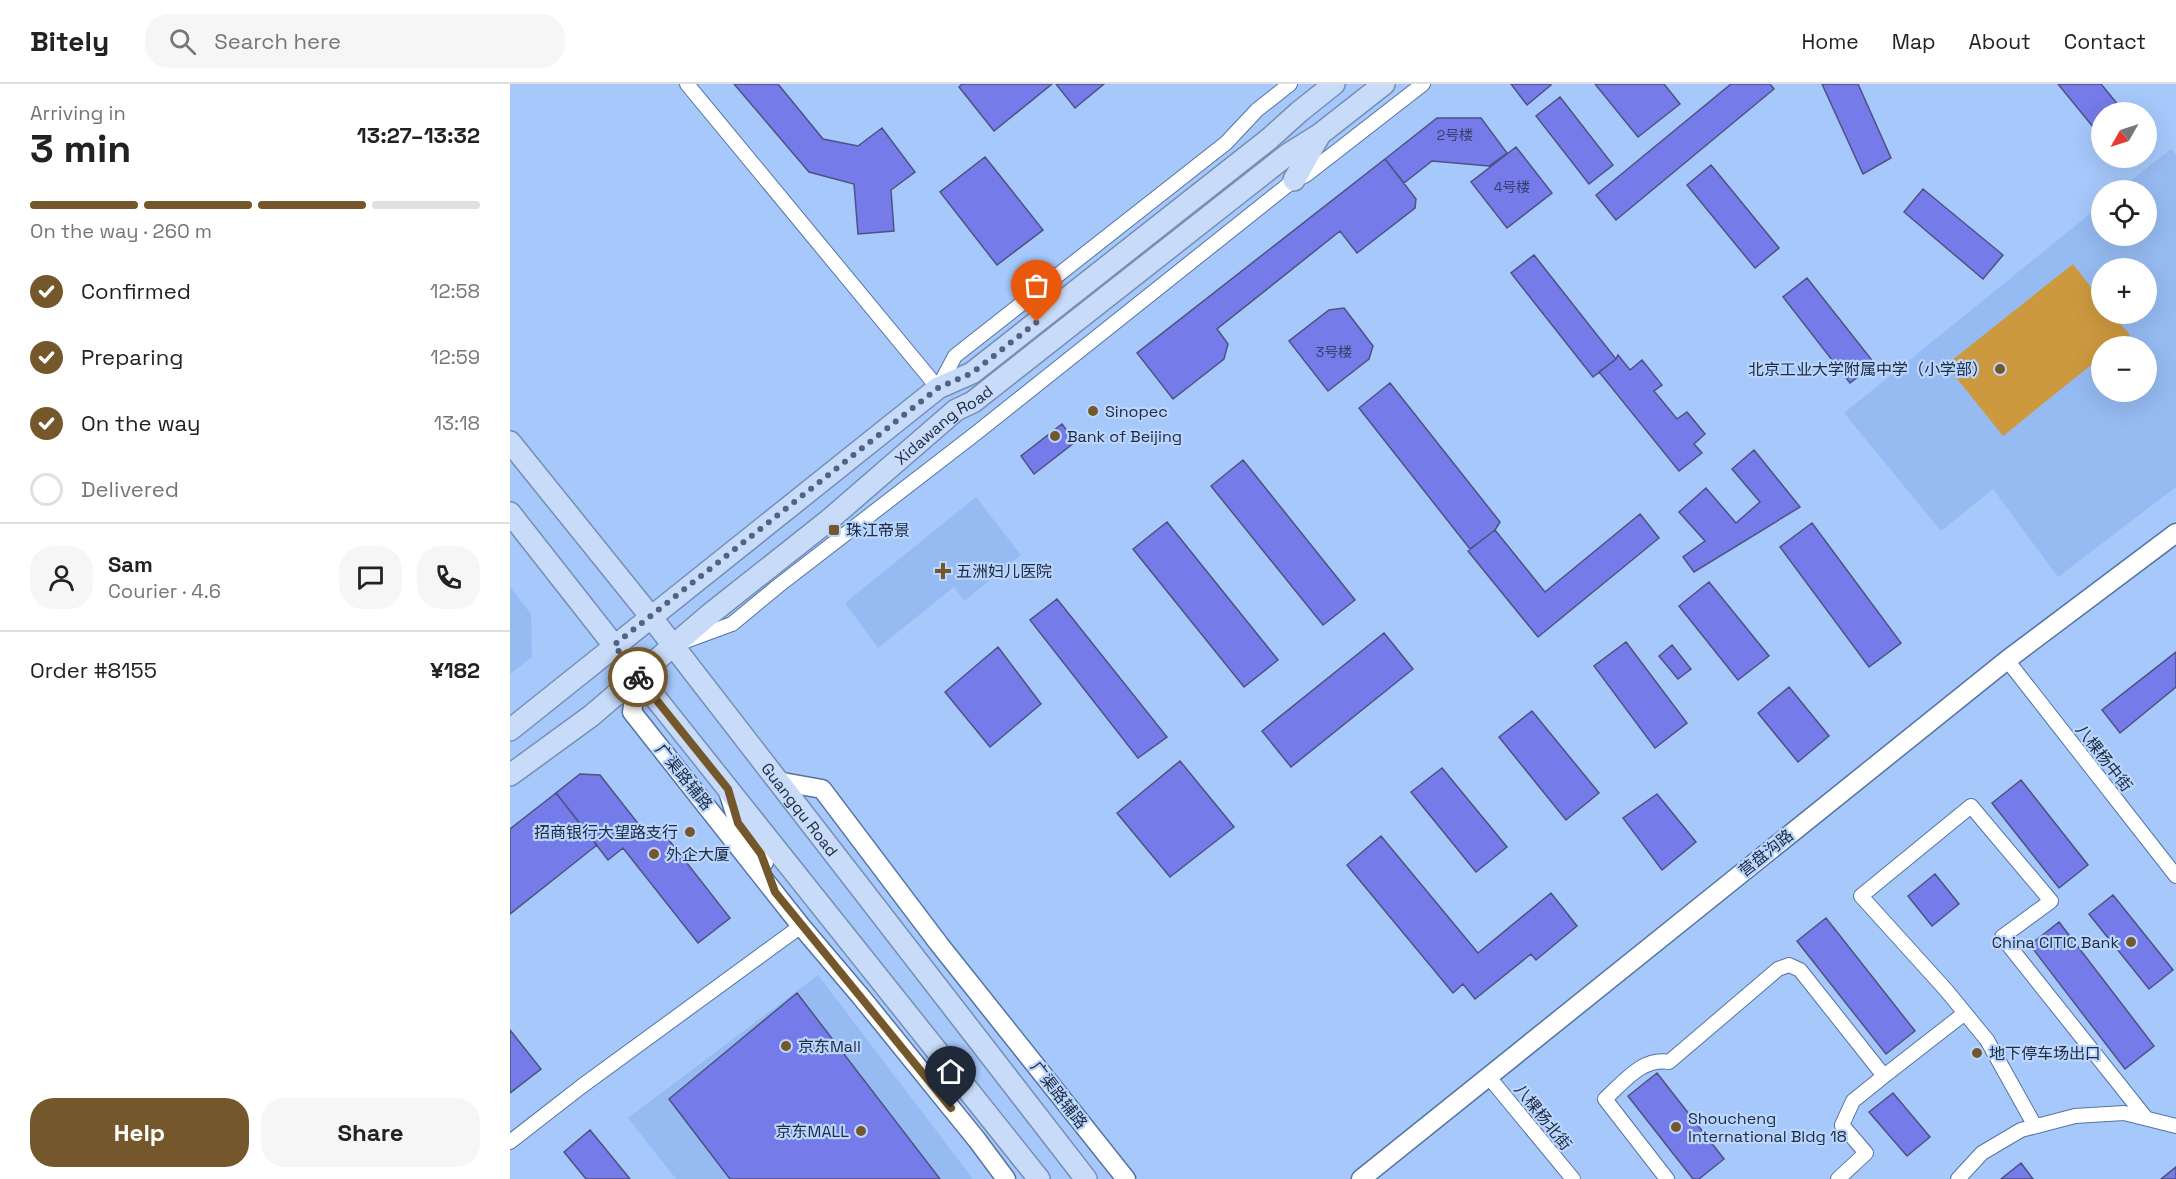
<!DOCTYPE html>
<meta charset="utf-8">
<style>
:root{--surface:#fff;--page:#f6f6f6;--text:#222;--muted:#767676;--line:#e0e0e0;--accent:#74582b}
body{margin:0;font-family:"Space Grotesk","Noto Sans SC",sans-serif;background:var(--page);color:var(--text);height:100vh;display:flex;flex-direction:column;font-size:22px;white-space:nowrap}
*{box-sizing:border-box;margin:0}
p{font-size:20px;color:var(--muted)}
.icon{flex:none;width:33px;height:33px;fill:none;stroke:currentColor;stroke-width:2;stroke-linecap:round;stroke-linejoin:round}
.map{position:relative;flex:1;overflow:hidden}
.panel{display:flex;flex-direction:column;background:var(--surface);width:510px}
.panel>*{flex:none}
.needle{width:39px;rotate:231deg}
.buttons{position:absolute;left:1581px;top:18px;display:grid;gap:12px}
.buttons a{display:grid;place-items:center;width:66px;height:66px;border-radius:50%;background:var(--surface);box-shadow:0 6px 24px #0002;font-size:30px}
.pin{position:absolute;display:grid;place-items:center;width:51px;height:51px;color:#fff;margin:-62px -26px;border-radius:50% 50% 50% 0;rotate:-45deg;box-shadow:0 0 6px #0007}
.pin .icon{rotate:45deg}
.courier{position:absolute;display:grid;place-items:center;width:60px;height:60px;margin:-30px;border:4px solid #74582b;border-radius:50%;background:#fff;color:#222;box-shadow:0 2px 8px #0007}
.head em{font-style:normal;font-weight:700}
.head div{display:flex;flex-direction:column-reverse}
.head{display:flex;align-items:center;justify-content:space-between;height:102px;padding:0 30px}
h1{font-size:39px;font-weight:700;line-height:45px}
.bar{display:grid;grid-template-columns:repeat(4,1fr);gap:9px 6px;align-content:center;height:72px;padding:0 30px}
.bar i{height:8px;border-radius:4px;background:var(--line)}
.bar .current{background:var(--accent)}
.bar p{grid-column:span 4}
.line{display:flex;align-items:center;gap:15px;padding:0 30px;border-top:2px solid var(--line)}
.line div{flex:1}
.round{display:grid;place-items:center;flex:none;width:63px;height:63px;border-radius:24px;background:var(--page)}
ol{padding:0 30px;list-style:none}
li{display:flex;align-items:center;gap:18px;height:66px}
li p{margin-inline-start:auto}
li .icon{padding:6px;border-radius:50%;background:var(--accent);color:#fff;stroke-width:4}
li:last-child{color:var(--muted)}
li i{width:33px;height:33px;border:3px solid var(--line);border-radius:50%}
.primary-button{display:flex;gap:12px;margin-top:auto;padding:12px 30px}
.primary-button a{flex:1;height:69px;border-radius:24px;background:var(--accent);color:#fff;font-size:24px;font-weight:700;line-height:69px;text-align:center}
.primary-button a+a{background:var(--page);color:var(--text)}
header{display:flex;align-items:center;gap:36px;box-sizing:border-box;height:84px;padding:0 30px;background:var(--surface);border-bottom:2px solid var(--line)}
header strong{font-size:28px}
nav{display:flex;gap:33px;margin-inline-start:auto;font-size:21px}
.search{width:420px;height:54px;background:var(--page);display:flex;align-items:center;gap:15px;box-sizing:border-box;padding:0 21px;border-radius:24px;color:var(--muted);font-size:22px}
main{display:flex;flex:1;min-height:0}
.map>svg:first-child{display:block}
.built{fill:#96bbf2;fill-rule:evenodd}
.green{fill:#cc993f}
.building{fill:#757be8;stroke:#4d5283;stroke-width:1.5}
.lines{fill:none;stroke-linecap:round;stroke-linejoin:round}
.street-casing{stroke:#5573a1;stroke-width:16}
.secondary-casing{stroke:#5573a1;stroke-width:21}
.primary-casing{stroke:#758eb5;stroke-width:24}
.street{stroke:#fff;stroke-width:14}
.secondary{stroke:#fff;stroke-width:18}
.primary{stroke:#c8dbf8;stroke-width:21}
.done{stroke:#4f6382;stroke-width:6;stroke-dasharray:0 10.8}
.route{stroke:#74582b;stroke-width:8}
.poi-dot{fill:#74582b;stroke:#bad5fe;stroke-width:2}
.labels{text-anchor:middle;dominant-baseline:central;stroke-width:4.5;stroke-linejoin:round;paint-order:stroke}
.number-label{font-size:14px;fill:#35406b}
.poi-label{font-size:16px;fill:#202d41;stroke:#bad5fe;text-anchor:start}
.street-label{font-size:16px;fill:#202d41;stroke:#bad5fe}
</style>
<header>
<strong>Bitely</strong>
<div class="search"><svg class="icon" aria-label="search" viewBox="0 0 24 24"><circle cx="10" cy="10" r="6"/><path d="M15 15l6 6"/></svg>Search here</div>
<nav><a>Home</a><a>Map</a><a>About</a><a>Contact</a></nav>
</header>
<main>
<section class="panel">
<div class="head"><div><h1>3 min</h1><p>Arriving in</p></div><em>13:27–13:32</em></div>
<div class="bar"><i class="current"></i><i class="current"></i><i class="current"></i><i></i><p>On the way · 260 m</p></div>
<ol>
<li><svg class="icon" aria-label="check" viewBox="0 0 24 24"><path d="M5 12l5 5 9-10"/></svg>Confirmed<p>12:58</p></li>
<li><svg class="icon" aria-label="check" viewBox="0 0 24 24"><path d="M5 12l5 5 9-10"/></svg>Preparing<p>12:59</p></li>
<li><svg class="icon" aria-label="check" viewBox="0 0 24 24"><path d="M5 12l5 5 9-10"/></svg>On the way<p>13:18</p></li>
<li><i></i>Delivered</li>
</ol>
<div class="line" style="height:108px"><a class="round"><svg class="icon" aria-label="person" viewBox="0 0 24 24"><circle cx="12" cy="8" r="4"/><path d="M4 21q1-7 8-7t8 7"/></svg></a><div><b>Sam</b><p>Courier · 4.6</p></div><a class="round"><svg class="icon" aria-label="chat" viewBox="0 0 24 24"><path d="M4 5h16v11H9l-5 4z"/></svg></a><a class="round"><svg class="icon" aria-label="phone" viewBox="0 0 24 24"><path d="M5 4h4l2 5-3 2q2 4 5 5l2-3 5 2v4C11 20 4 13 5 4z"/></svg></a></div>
<div class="line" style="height:78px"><div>Order #8155</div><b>¥182</b></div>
<div class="primary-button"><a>Help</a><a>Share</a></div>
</section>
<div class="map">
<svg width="1666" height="1095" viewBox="0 0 1666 1095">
<rect width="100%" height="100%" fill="#a6c8fb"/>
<path class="built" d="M1661,65L1666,71V403L1548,493L1483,405L1431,447L1334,329L1591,121L1592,152H1636V106H1609ZM1592,184H1636V230H1592ZM1592,262H1636V308H1592Z
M466,413L511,471L454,517L444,503L368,564L335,519Z
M0,503L21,530L22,573L0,590Z
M308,891L463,1095H166L118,1034Z"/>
<path class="green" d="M1563,180L1591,216L1592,230H1602L1620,251L1605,262H1592L1591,273L1493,352L1436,281Z"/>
<path class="building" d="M224,0H268L313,55L348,62L372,44L405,88L381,106L384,147L348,150L344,100L299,88Z
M452,0H542L484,47L449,3Z
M546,0H594L565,24Z
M1001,0H1040L1041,1L1017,21Z
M1085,0H1154L1170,20L1128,53Z
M1221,0H1260L1264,5L1106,136L1086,111Z
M1312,0H1348L1381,74L1353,90Z
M1548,0H1591L1614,28H1592V54Z
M1050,13L1103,81L1079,100L1026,32Z
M927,34H971L997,69L979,82L922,77L894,99L875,75Z
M1006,63L1042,109L997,144L961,98Z
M475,73L533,146L487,181L430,108Z
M875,75L906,115L905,124L847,169L830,147L707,245L718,260L714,275L663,315L627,269Z
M1201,81L1269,164L1245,184L1177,101Z
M1413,105L1493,171L1473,195L1394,128Z
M1024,171L1106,275L1083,293L1001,189Z
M1297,194L1365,280L1340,299L1273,213Z
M834,224L863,262L859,275L818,307L779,257L819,226Z
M1108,271L1120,286L1132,276L1152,301L1144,307L1167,335L1177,328L1195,350L1184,360L1192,369L1169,387L1089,288L1106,275Z
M880,299L990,438L985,446L960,465L849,324Z
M552,340L565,358L524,390L511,372Z
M1244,366L1290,423L1184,488L1173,473L1195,457L1169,428L1196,404L1226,439L1250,418L1222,385Z
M733,376L845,516L813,541L701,402Z
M1130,430L1149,454L1028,553L958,467L985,446L1035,508Z
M657,438L768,576L734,603L623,465Z
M1302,439L1391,559L1359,583L1270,463Z
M1199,498L1259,572L1228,596L1169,522Z
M547,515L657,653L628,674L520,536Z
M874,549L903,585L781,683L752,647Z
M1116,558L1177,639L1145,664L1084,582Z
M1162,561L1181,585L1168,595L1149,572Z
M488,563L531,620L480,663L435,608Z
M1666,568V603L1610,649L1592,626Z
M1279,603L1319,652L1288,678L1248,629Z
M1022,627L1089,709L1056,736L989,653Z
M670,677L724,743L660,793L607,729Z
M932,684L997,763L966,788L901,708Z
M70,690L90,691L137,751L148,742L220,834L188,859L113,764L98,776L46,709Z
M1511,696L1578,781L1549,804L1482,719Z
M46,709L87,761L0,830V745Z
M1147,710L1186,758L1152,786L1113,734Z
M871,752L968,869L1041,809L1067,842L1026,876L1021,870L965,915L953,900L943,909L837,781Z
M1425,790L1449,820L1422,842L1398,812Z
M1603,811L1663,886L1639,905L1579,830Z
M1316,834L1405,947L1376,970L1287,857Z
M1549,838L1644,962L1615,985L1520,861Z
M287,909L430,1095H220L159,1015Z
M0,946L31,985L0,1009Z
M1147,989L1214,1075L1189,1095H1183L1118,1012Z
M1383,1009L1420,1053L1397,1072L1359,1028Z
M80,1046L120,1095H76L54,1068Z
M1511,1079L1523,1095H1491Z
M1666,1083V1095H1651Z"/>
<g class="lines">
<g class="street-casing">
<path id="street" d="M177,0L428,304L445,272L716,59L747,26L780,0
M173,558L222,540L268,502L465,350L784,96L796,91L913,0
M1497,576L1666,792
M978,992L1063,1095
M1525,1042L1477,956L1436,906L1351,812L1461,722L1541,817L1492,853L1636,1034
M0,1058L72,1002L291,842
M1157,1095L1095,1015C1114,998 1132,973 1159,978L1268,885L1279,881L1290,886L1374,992L1455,929
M1328,1095L1356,1069L1332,1041L1343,1017L1374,992
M1448,1095L1472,1069L1511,1046L1565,1032L1614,1029L1666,1042"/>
</g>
<g class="secondary-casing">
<path id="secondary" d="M128,592L122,628L291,842L352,914L467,1056L496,1095
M267,697L312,705L429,860L616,1095
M218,707L228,739L251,770L254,778
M851,1095L1497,576L1666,449"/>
</g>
<g class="primary-casing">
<g id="primary">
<path d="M784,96L809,52"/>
<path id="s1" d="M0,358L141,533L576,1095"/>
<path d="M0,429L128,592L529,1095"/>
<path d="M0,646L428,304L462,289L759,55L789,28L824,0"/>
<path id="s2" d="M0,691L81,632L199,531L319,436L446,326L463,318L777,71L809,51L874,0"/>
</g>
</g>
<use href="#street" class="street"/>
<use href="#secondary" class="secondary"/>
<use href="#primary" class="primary"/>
</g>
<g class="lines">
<path class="done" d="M128,593L104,561L428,304L462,289L527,238"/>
<path class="route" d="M128,593L218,705L228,739L251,770L265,808L441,1024"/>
</g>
<g class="poi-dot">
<circle cx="1490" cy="285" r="6"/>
<circle cx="583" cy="327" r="6"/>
<circle cx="545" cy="352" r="6"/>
<rect x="318" y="440" width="12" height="12" rx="3"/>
<path d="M430 478h6v6h6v6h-6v6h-6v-6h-6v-6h6z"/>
<circle cx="180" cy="748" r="6"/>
<circle cx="144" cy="770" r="6"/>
<circle cx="1621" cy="858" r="6"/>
<circle cx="276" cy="962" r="6"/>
<circle cx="1467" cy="969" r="6"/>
<circle cx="1166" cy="1043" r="6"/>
<circle cx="351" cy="1047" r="6"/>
</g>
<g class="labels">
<g class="number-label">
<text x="945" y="51">2号楼</text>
<text x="1002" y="103">4号楼</text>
<text x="824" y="268">3号楼</text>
</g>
<g class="poi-label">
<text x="1478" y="285" text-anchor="end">北京工业大学附属中学（小学部）</text>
<text x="595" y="327">Sinopec</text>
<text x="557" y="352">Bank of Beijing</text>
<text x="336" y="446">珠江帝景</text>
<text x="446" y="487">五洲妇儿医院</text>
<text x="168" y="748" text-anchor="end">招商银行大望路支行</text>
<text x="156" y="770">外企大厦</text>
<text x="1609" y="858" text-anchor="end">China CITIC Bank</text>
<text x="288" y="962">京东Mall</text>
<text x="1479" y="969">地下停车场出口</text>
<text x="1178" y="1034">Shoucheng<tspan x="1178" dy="18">International Bldg 18</tspan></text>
<text x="339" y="1047" text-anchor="end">京东MALL</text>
</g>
<g class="street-label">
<text stroke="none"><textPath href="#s2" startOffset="558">Xidawang Road</textPath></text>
<text transform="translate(1594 674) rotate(52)">八棵杨中街</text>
<text transform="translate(174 693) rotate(51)">广渠路辅路</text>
<text stroke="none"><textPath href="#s1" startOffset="468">Guangqu Road</textPath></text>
<text transform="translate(1256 769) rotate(-39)">营盘沟路</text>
<text transform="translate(549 1011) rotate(52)">广渠路辅路</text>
<text transform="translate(1033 1033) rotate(51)">八棵杨北街</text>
</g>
</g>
</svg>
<div class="buttons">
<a><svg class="needle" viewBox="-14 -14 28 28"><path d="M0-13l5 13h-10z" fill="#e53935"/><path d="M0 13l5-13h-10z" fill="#767676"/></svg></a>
<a><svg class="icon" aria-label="locate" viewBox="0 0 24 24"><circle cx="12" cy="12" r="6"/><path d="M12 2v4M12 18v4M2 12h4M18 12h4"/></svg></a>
<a>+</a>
<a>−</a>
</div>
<div class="pin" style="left:527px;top:238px;background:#ea580c"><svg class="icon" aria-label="bag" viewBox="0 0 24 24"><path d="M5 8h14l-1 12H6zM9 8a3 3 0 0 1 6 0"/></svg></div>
<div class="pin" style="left:441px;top:1024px;background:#1f2937"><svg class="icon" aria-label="home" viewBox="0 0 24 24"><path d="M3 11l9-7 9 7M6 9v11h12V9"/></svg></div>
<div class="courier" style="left:128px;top:593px"><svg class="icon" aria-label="bike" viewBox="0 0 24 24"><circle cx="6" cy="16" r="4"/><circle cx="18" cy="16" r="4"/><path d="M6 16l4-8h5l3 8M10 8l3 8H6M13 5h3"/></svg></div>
</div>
</main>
